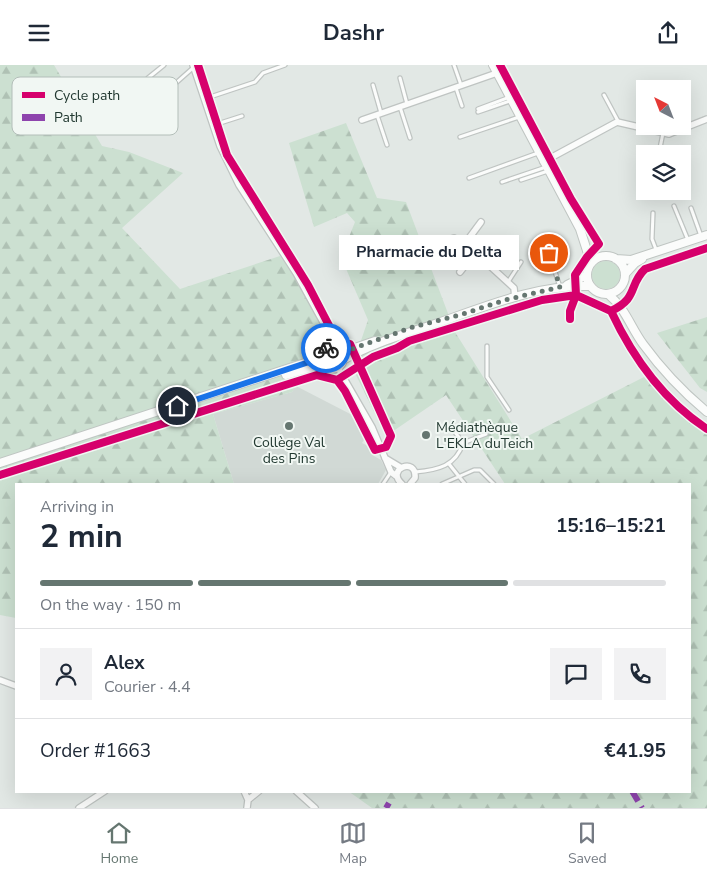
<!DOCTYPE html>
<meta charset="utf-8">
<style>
:root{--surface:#fff;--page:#f2f2f3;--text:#1f2937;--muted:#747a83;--line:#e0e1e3;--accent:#657670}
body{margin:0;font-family:"Nunito Sans",sans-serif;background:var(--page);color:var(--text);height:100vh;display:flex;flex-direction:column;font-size:19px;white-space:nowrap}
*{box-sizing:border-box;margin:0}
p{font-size:16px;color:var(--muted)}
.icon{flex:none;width:28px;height:28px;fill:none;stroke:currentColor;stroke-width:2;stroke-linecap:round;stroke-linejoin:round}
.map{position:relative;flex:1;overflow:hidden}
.details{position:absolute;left:15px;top:418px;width:676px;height:310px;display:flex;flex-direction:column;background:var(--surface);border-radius:0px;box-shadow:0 5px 20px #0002}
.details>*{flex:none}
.needle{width:32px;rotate:318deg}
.fabs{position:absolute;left:636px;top:15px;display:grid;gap:10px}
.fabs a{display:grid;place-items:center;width:55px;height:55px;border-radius:0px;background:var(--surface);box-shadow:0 5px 20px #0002;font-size:25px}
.pin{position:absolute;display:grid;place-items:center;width:42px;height:42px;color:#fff;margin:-21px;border:2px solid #fff;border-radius:50%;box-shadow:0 1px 5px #0007}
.courier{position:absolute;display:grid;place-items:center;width:50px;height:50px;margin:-25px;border:4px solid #1a73e8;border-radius:50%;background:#fff;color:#222;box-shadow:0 1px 6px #0007}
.bubble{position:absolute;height:35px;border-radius:0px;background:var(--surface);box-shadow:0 5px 20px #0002;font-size:16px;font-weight:700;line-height:35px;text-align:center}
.head em{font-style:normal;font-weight:700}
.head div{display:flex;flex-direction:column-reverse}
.head{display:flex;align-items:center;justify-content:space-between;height:85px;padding:0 25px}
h1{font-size:32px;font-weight:700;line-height:38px}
.bar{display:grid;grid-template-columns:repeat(4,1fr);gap:8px 5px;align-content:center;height:60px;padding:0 25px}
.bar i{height:6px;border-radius:4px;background:var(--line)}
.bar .selected{background:var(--accent)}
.bar p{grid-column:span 4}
.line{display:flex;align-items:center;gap:12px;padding:0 25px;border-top:1px solid var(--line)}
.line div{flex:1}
.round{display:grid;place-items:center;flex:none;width:52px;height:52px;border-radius:0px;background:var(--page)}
header{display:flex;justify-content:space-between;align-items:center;height:65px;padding:0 25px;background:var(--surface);font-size:22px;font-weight:700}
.dock{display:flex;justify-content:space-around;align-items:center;height:70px;border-top:1px solid var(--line);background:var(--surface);font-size:14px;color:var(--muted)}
.dock a{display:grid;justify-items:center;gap:2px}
.dock .selected{color:var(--accent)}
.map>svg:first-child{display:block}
.built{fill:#d1d9d5}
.green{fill:#cce0d1}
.forest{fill:url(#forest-firs)}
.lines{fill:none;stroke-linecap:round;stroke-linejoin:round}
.lane-casing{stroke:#bfc4c2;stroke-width:5.5}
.street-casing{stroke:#bfc4c2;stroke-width:8}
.secondary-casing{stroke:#bfc5c2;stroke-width:10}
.lane{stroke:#fbfcfb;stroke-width:3}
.street{stroke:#fbfcfb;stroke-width:5.5}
.secondary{stroke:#fbfcfb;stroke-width:8}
.quiet{stroke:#8e44ad;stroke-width:6;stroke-dasharray:12 6;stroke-linecap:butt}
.cycleway-casing{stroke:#f1f7f3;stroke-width:11}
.cycleway{stroke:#d6006c;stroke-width:8}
.done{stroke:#657670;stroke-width:5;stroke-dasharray:0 9}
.route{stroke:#1a73e8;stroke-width:6}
.poi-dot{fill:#657670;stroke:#f1f7f3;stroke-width:2}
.labels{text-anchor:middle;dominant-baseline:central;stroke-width:4;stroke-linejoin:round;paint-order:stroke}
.poi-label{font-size:14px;fill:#223931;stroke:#f1f7f3;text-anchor:start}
.key{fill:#f1f7f3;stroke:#b3beb9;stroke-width:1}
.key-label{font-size:14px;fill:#223931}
</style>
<header><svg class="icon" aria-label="menu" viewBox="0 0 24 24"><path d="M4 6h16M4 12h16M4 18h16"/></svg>Dashr<svg class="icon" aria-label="share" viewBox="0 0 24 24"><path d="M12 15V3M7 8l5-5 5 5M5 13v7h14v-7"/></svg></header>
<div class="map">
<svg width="707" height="743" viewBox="0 0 707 743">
<defs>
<pattern id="forest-firs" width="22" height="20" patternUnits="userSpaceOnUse" patternTransform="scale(1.25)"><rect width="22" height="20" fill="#cce0d1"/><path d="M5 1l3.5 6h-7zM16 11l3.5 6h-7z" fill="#afc1b4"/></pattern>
</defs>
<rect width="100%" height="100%" fill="#e2e8e5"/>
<path class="built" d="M296,321L358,353L367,370L362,378L372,383L374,391L381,395L386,405L378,419H234L213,349L292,327Z"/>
<path class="green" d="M592 210a14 14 0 1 1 28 0a14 14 0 1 1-28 0Z"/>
<path class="forest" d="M0,0H54L102,81L129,87L183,108L122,163L180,224L280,191L336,270L292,327L213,349L234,419H16V553L0,550Z
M346,58L377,133L406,137L455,267L522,374L644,312L699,363L707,368V743H372L348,726H690V419H505L446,330L386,371L352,302L368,255L341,192L355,157L347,148L314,162L289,78Z
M707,252V327L700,323L657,268Z"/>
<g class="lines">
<g class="lane-casing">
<path id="lane" d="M454,0L461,20
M148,13L164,0
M400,13L407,39
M373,20L381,48
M456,23L462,41
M604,30L618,56
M204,34L255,17L263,8L285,0
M400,42L410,73
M478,44L510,32
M124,47L126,54L133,56L194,2
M478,47L510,36
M682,49L688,61
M377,50L387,80
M214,60L242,51
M460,72L519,52
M662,89L660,83L663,68
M469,113L538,88
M521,115L548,106
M502,117L546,102
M674,141L688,175
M691,143L701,171
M653,148L652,174L657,187
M549,188L560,222
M508,217L521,197
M487,281V312L509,345
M463,378L486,369
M449,399L465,419
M415,407C438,405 456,401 463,378L452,363
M383,419L391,407
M442,419L474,405H480L494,419"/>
</g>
<g class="street-casing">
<path id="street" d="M193,0L220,81L239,120L296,208L329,268L332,282
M362,55L497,8
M543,97L617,57L669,69L707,54
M434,179L454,173L490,201L514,223L515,233
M464,180L481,157
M460,207L474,189
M338,303L372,362L391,407L396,411
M385,393L400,402
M402,419C385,404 417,391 415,413L410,419
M0,615L16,621
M244,726L248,735L247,743
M296,726L315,743
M248,735L259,726
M79,743L105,726"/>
</g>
<g class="secondary-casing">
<path id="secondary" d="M493,0L580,164L591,198
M587 210a19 19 0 1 1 38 0a19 19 0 1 1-38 0Z
M616,194L631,195L707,170
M625,209L635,198L642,194
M567,220L587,210
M608,229C626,244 630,261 643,279C662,305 683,327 707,347
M321 293a11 11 0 1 1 22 0a11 11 0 1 1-22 0Z
M338,284H352L375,276
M343,295C370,279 402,270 432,260C482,243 537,219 590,221
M286,310L310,303L325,302
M0,398L308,297L323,286"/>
</g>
<use href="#lane" class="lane"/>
<use href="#street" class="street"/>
<use href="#secondary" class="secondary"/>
<path class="quiet" d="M632,726L642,743
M386,743L389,738"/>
<g class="cycleway-casing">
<path id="cycleway" d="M198,0L227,90L308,220L336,274L339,278L350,279L391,371L386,382L375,385L345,326L337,315
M500,0L571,134L599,179L587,192L575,210L576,230L570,246V254
M611,246C633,293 663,335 707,364
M0,410L317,310L337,315L373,292L397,283L409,276L542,235L576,230L611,246C639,233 628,220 645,204L707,183"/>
</g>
<use href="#cycleway" class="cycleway"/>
</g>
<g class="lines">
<path class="done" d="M326,283L352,284L413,262L463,249L505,235L560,222L549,188"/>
<path class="route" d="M177,341L312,296L326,283"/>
</g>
<g class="poi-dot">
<circle cx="289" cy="361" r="5"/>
<circle cx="426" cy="370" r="5"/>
</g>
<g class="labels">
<g class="poi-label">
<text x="436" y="362">Médiathèque<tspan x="436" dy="16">L'EKLA duTeich</tspan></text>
<text x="289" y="377" text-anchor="middle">Collège Val<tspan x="289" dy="16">des Pins</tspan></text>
</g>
</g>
<rect x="12" y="12" width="166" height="58" rx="8" class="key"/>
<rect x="22" y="27" width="23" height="6" fill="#d6006c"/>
<rect x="22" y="49" width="23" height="7" fill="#8e44ad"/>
<g class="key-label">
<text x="54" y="35">Cycle path</text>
<text x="54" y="57">Path</text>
</g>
</svg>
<div class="fabs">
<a><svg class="needle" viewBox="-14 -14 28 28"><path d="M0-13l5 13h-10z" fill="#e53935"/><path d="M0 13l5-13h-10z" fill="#747a83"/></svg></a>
<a><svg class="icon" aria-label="layers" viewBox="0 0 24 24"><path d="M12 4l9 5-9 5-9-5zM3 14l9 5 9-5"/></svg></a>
</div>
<div class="pin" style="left:549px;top:188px;background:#ea580c"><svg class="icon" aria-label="bag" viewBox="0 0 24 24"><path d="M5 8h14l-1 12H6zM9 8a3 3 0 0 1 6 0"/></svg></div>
<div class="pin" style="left:177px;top:341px;background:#1f2937"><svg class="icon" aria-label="home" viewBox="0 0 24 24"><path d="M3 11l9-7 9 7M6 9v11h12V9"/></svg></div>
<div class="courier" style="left:326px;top:283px"><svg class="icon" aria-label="bike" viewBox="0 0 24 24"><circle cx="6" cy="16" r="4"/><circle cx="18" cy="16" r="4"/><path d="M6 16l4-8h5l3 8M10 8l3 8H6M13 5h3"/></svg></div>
<div class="bubble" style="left:339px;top:170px;width:180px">Pharmacie du Delta</div>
<section class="details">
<div class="head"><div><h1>2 min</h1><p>Arriving in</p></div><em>15:16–15:21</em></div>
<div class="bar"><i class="selected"></i><i class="selected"></i><i class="selected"></i><i></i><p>On the way · 150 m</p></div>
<div class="line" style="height:90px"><a class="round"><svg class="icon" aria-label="person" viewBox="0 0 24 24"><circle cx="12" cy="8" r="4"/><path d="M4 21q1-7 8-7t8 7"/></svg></a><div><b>Alex</b><p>Courier · 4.4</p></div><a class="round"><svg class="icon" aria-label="chat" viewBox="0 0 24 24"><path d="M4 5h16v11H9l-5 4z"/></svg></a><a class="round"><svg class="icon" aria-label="phone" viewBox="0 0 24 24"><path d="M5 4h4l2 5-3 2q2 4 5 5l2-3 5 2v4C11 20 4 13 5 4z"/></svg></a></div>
<div class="line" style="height:65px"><div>Order #1663</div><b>€41.95</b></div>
</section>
</div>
<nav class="dock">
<a class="selected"><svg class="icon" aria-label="home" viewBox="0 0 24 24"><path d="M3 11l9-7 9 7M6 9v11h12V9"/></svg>Home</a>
<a><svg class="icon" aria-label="map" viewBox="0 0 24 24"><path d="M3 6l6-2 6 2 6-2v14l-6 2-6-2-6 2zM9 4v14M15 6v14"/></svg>Map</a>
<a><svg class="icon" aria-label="saved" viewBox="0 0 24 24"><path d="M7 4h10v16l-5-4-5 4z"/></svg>Saved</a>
</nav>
